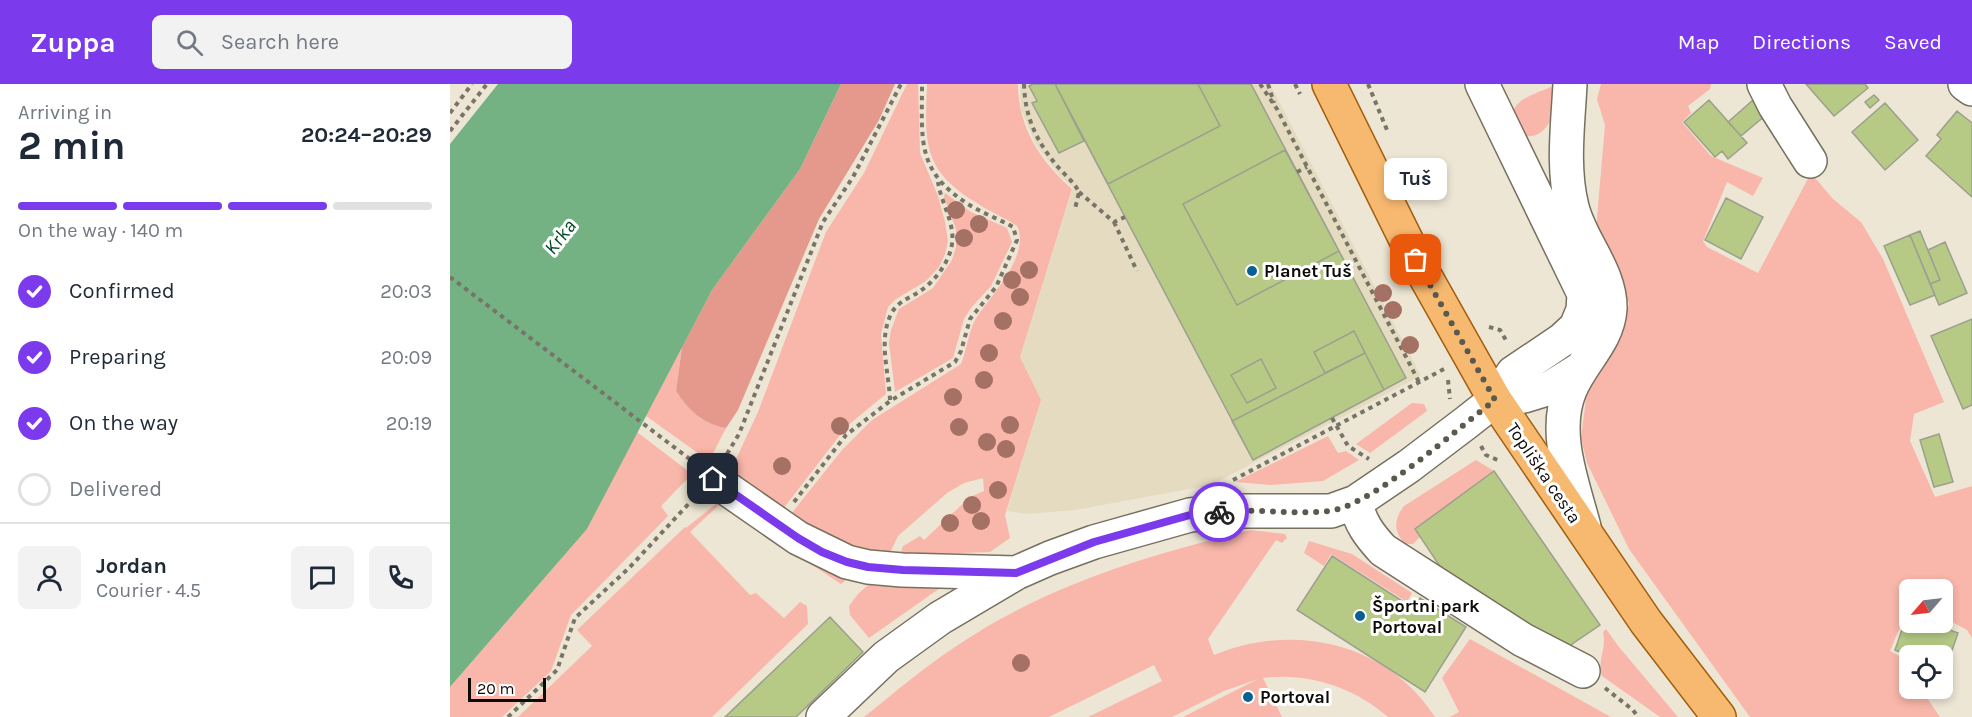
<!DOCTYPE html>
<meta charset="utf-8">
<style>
:root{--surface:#fff;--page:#f2f2f3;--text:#1f2937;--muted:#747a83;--line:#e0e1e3;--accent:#7c3aed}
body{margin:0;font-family:Karla,sans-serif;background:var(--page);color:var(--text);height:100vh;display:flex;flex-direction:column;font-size:22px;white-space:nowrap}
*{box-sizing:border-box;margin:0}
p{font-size:20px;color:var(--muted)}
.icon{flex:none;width:33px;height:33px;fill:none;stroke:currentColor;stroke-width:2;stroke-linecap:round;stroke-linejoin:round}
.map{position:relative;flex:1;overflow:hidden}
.sheet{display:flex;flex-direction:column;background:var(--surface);width:450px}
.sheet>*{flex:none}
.needle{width:39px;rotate:242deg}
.buttons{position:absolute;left:1449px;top:495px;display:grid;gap:12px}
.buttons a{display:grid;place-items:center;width:54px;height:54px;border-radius:9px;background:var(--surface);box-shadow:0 3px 9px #0003;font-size:30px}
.scale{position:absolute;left:18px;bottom:15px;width:78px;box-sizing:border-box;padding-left:6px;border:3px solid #0d0b06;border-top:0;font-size:16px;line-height:21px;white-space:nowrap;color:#0d0b06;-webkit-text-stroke:4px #fff;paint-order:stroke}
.pin{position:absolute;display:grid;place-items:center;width:51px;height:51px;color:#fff;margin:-26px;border-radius:12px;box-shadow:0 3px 9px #0006}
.courier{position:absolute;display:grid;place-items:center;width:60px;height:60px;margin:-30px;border:4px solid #7c3aed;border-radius:50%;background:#fff;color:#222;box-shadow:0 2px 8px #0007}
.bubble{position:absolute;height:42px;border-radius:9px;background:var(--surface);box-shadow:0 3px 9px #0003;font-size:20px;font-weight:700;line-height:42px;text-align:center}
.overview em{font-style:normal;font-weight:700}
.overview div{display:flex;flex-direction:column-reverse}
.overview{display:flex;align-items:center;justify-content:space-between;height:102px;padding:0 18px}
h1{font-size:39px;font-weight:700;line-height:45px}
.bar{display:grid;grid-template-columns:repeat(4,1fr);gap:9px 6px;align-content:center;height:72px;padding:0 18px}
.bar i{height:8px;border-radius:4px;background:var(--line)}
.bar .current{background:var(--accent)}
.bar p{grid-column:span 4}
.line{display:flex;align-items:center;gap:15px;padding:0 18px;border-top:2px solid var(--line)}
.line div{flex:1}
.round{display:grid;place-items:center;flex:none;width:63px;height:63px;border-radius:9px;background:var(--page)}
ol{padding:0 18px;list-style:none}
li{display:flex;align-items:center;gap:18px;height:66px}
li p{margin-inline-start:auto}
li .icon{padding:6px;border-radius:50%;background:var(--accent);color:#fff;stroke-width:4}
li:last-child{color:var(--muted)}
li i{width:33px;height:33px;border:3px solid var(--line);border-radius:50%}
header{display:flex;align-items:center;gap:36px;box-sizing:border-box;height:84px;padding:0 30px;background:var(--accent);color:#fff}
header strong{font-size:28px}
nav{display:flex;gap:33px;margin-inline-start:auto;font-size:21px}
.search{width:420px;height:54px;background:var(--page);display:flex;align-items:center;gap:15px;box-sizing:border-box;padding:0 21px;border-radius:9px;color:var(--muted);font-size:22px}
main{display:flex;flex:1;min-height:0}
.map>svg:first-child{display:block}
.built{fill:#e4dbc1}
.green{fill:#f9b6aa}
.forest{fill:#e4998c}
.water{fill:#74b183}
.building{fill:#b6c985;stroke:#9ba08f;stroke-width:1.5}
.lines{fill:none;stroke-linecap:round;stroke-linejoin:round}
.minor-casing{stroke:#76705f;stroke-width:36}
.major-casing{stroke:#a15e0d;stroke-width:36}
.path{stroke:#787468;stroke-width:4;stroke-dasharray:4.5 4.5;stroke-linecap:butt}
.minor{stroke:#fff;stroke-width:33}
.major{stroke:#f7b970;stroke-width:33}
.tree{fill:#a47164}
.done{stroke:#5b584e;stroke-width:6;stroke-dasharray:0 10.8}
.route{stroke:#7c3aed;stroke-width:8}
.poi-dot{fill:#086192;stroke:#fff;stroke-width:2}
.labels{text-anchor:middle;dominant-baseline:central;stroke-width:6;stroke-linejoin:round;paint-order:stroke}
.poi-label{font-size:18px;font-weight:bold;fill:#0d0b06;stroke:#fff;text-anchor:start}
.street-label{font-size:18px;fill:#0d0b06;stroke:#fff}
.water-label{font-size:20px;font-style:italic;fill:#004c21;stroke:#fff}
</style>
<header>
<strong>Zuppa</strong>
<div class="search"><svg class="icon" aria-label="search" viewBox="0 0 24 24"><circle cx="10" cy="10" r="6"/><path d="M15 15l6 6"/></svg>Search here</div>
<nav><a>Map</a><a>Directions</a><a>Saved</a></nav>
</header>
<main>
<section class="sheet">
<div class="overview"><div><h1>2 min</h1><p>Arriving in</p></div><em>20:24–20:29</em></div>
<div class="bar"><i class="current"></i><i class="current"></i><i class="current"></i><i></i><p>On the way · 140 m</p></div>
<ol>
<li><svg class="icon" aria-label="check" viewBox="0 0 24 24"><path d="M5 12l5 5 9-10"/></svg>Confirmed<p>20:03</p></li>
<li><svg class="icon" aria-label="check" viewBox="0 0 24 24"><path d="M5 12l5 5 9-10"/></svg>Preparing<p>20:09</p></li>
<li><svg class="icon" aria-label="check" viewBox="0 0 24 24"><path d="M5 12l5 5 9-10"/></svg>On the way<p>20:19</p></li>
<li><i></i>Delivered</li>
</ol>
<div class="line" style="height:108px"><a class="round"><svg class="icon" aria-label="person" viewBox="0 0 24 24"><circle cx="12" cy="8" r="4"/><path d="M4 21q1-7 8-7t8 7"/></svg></a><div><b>Jordan</b><p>Courier · 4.5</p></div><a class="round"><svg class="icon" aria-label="chat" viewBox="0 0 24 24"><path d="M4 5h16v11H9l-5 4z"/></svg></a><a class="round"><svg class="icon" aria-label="phone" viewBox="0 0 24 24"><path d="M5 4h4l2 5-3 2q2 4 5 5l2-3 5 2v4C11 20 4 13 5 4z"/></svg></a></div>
</section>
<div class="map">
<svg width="1522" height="633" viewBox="0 0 1522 633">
<rect width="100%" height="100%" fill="#ede6d4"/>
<path class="built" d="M570,0H820L971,292L761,401L625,426L576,430L557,427L591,316L570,273L623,104L609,91L585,59L571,25Z"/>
<path class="green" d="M457,0H468L470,69L488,112L495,138L498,157L495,170L489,183L476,197L446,215L438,223L431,250L436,310L397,342L333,425L284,395L281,386L308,328L376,148L414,89Z
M477,0H568C568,43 590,77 622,105L570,273L591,316L555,431L560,454L540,468L450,471L453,462L470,452L474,456L520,413L534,407L533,394L514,399L497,409L448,452L439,471L385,456L341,430L392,366L422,336L511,280C517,266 518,249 525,236C540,212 581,172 567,142C554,133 540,128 527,119C472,86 475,59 477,0Z
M1151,0H1261L1260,5L1238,22L1241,29L1232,38L1261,72L1313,94L1303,112L1277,98L1253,157L1257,163L1308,189L1361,89L1383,115L1411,138L1433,175L1494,318L1464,330L1460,357L1485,413L1522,402V554L1517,546L1493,533L1492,506H1460L1459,521L1440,567L1459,577L1460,604L1482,605L1475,611L1490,633H1300L1179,465L1137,379L1131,354L1137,307L1169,253L1179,220L1166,184L1145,157L1155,41L1147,15Z
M1101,3L1108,8L1110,22C1097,39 1096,55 1071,52L1062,29C1067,14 1087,9 1101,3Z
M495,109L521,128L557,144L562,158L541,202L521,224L514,235L503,274L445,308L439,259L441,246L449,225L483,204L502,176L506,163V145L494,113Z
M232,263L226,307C238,326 253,340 276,344L259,377L196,332Z
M962,319L974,320L977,327L920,369L906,360Z
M187,348L242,390L211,422L218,432L121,531L101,587L52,633H0V603L137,445Z
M878,352L888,369L896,367L909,376L873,397L821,401L785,398Z
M1026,376L1044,387L965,445L970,453L963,460H955C943,447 944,435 954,422Z
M272,415L397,495L391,500L270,420L240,448L300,511L306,509L334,534L350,518L357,522L358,540L262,633H68L142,562L127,546L235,443L236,444Z
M801,446L835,450L837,454L832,459L826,456L758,555L764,571C843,538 937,558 985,633H938C904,603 857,588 813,594L832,633H733L808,595L774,607L722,633H638L712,597L704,581L599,633H414C444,609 473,584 505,563C594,502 698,471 801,446Z
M859,457L902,470L962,509L957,518L881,470L874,482L854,469Z
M426,494L500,497L419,554L400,531L399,522L408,510Z
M1156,545L1169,563L1228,633H1210L1152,592C1147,576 1157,564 1153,548Z
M1020,555L1161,633H1000L1009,628L992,594Z"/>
<path class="forest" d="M391,0H445L429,36L369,135L288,326L276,344C253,340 238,326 226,307L232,263L262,206L350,85Z"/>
<path class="water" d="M48,0H391L350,85L262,206L137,445L0,603V60Z"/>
<path class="building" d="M583,0H605L634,57L609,69L582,19L587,17L579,2Z
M605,0H801L956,294L803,376Z
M605,0H748L770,42L658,100Z
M1356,0H1415L1418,4L1384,32Z
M1424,11L1429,16L1420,24L1415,18Z
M1259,16L1297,59L1278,75L1272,67L1265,73L1234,38Z
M1303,16L1316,31L1291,52L1278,38Z
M1435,19L1468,56L1435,86L1402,48Z
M1507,27L1522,39V113L1476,72L1491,55L1487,51Z
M835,66L889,167L787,221L733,120Z
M1276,114L1313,133L1291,175L1255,156Z
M1470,147L1490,196L1480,200L1460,151Z
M1460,151L1485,211L1460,221L1434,162Z
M1495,158L1517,209L1489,221L1480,200L1490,196L1478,166Z
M1522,235V321L1513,325L1481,252Z
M904,247L915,269L875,289L864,268Z
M915,269L934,306L803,376L782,337Z
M811,275L826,304L797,319L781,291Z
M1489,350L1503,398L1484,403L1470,356Z
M1044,387L1150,541L1116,564L993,487L965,445Z
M882,472L963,524L970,514L1016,543L975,608L847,526Z
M1457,531L1460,538H1478L1508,549L1496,584L1492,583V572H1460L1445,566Z
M380,533L413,568L346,633H275Z"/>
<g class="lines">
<g class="minor-casing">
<path id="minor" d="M1120,0C1118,40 1112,84 1122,123C1130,157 1161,188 1160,225C1158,257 1131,278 1120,306C1102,349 1123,400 1134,443
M1314,0L1325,22L1360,77
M1515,0L1522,5
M1045,316L1074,312L1100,304L1132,284
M263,395L348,454L397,478L418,483L452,486L566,489
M906,418C909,438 920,452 933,466L1073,556L1133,587
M373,633L436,573L490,534L566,489L600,474L644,458L740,431L777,427H881L906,418L959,382L1017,338L1045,316L1063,289L1112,256L1126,243L1133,226L1134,210L1032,0"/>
</g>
<g class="major-casing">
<path id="major" d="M879,0L966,176L1045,316L1196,538L1269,633"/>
</g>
<path class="path" d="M574,0C575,33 586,57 608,83C615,91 624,98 629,108L625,125
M810,0L827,25L969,298
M818,0L824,19
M845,0L850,10
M918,0L937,46
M0,29L22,0
M0,47L37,0
M847,88L857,83
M629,108L664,138L675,133
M664,138L687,187
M0,193L241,376
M1039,243L1050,246L1057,258
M998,296L1000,315
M440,316C439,288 428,257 441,230C447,218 459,214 469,208C485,197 499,179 502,160C505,138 491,119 488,98
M882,334L898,362L919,375
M1031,362L1036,371L1050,377
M277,370L289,350L373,138L403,93L451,0
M783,396L994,285
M344,418L396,351L440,317L505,278L511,267L520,235L546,203L567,156L563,143C549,135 532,129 518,120C466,87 472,56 472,0
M1155,604L1183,626L1188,633
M58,633L107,586L125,534L179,484L244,414"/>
<use href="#minor" class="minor"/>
<use href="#major" class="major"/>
</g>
<g class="tree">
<circle cx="506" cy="126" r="9"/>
<circle cx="529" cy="140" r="9"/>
<circle cx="514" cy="154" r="9"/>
<circle cx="579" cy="186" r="9"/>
<circle cx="562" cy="196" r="9"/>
<circle cx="933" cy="209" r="9"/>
<circle cx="570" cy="213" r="9"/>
<circle cx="943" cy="226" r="9"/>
<circle cx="553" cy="237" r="9"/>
<circle cx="960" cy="261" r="9"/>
<circle cx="539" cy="269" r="9"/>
<circle cx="534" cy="296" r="9"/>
<circle cx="503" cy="313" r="9"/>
<circle cx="560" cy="341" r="9"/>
<circle cx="390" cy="342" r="9"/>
<circle cx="509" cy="343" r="9"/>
<circle cx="537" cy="358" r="9"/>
<circle cx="556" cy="365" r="9"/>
<circle cx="332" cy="382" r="9"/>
<circle cx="548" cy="406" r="9"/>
<circle cx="522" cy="421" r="9"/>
<circle cx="531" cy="437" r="9"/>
<circle cx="500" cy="439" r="9"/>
<circle cx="571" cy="579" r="9"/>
</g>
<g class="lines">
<path class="done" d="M769,428C805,424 843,431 879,427C922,422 1008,344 1045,316L966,176"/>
<path class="route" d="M263,395L348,454L372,468L397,478L418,483L453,486L566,489L644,458L740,431L769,428"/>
</g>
<g class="poi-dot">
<circle cx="802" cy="187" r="6"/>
<circle cx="910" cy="532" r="6"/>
<circle cx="798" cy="613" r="6"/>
</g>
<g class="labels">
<g class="poi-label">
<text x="814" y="187">Planet Tuš</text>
<text x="922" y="522">Športni park<tspan x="922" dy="21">Portoval</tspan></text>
<text x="810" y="613">Portoval</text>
</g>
<g class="street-label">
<text transform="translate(1094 389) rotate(56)">Topliška cesta</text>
</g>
<g class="water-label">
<text transform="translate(110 153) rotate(-52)">Krka</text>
</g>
</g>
</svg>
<div class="buttons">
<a><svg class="needle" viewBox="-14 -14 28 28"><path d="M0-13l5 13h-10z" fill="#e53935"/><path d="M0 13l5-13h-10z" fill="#747a83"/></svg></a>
<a><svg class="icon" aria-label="locate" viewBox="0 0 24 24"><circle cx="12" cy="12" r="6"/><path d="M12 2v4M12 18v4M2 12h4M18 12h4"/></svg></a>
</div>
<div class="scale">20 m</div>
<div class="pin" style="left:966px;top:176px;background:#ea580c"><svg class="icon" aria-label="bag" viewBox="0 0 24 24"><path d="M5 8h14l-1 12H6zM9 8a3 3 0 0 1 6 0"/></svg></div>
<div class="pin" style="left:263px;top:395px;background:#1f2937"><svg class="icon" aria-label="home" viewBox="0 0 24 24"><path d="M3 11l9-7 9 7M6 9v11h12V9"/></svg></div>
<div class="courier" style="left:769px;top:428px"><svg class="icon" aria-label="bike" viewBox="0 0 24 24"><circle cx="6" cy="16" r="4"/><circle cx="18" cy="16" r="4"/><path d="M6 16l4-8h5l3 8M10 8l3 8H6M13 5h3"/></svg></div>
<div class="bubble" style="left:934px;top:74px;width:63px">Tuš</div>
</div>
</main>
